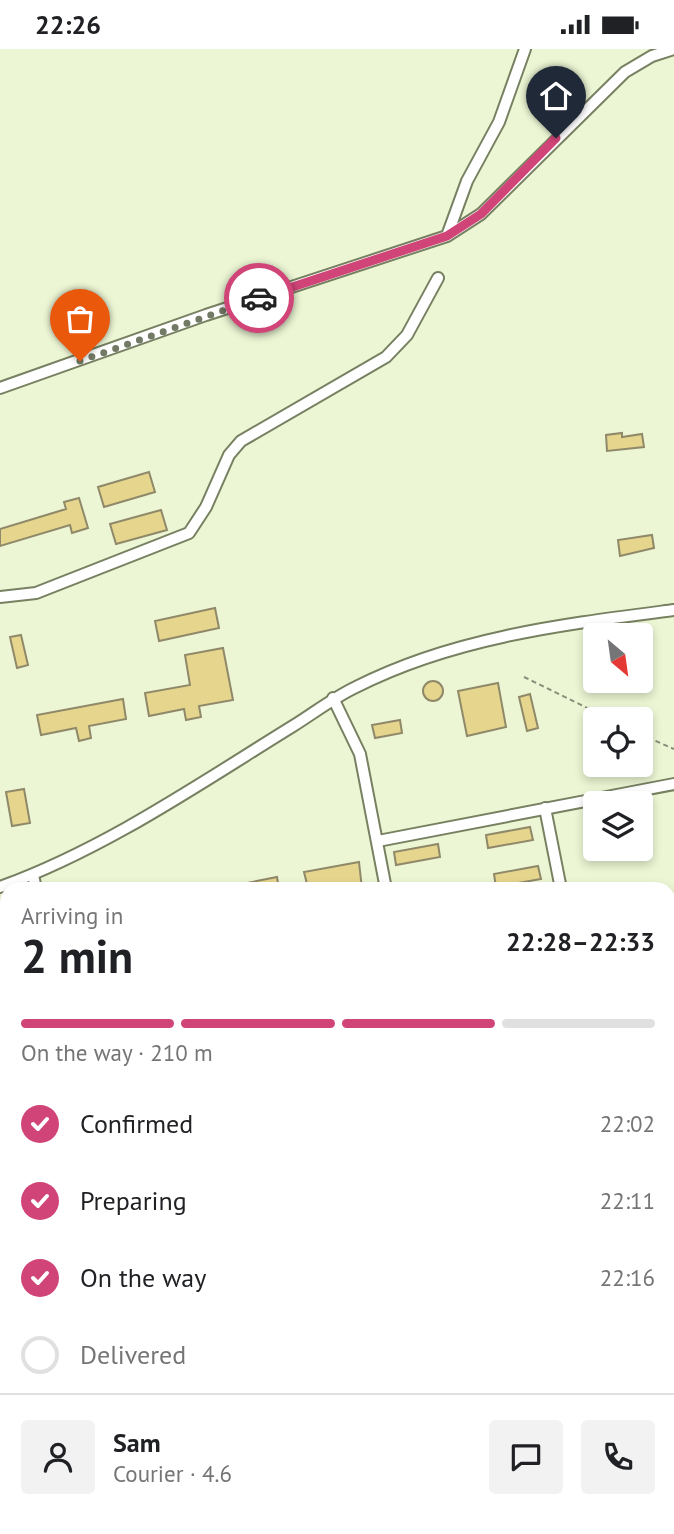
<!DOCTYPE html>
<meta charset="utf-8">
<style>
:root{--surface:#fff;--page:#f2f2f2;--text:#202124;--muted:#757577;--line:#e0e0e0;--accent:#d04477}
body{margin:0;font-family:"PT Sans",sans-serif;background:var(--page);color:var(--text);height:100vh;display:flex;flex-direction:column;font-size:26px;white-space:nowrap}
*{box-sizing:border-box;margin:0}
p{font-size:23px;color:var(--muted)}
.icon{flex:none;width:38px;height:38px;fill:none;stroke:currentColor;stroke-width:2;stroke-linecap:round;stroke-linejoin:round}
.map{position:relative;flex:1;overflow:hidden}
.side{position:absolute;left:0px;top:833px;width:676px;height:653px;display:flex;flex-direction:column;background:var(--surface);border-radius:21px 21px 0 0;box-shadow:0 4px 10px #0003}
.side>*{flex:none}
.needle{width:46px;rotate:151deg}
.fabs{position:absolute;left:583px;top:574px;display:grid;gap:14px}
.fabs a{display:grid;place-items:center;width:70px;height:70px;border-radius:7px;background:var(--surface);box-shadow:0 4px 10px #0003;font-size:35px}
.pin{position:absolute;display:grid;place-items:center;width:60px;height:60px;color:#fff;margin:-72px -30px;border-radius:50% 50% 50% 0;rotate:-45deg;box-shadow:0 0 7px #0007}
.pin .icon{rotate:45deg}
.courier{position:absolute;display:grid;place-items:center;width:70px;height:70px;margin:-35px;border:5px solid #d04477;border-radius:50%;background:#fff;color:#222;box-shadow:0 2px 9px #0007}
.head em{font-style:normal;font-weight:700}
.head div{display:flex;flex-direction:column-reverse}
.head{display:flex;align-items:center;justify-content:space-between;height:119px;padding:0 21px}
h1{font-size:46px;font-weight:700;line-height:52px}
.bar{display:grid;grid-template-columns:repeat(4,1fr);gap:10px 7px;align-content:center;height:84px;padding:0 21px}
.bar i{height:9px;border-radius:5px;background:var(--line)}
.bar .current{background:var(--accent)}
.bar p{grid-column:span 4}
.line{display:flex;align-items:center;gap:18px;padding:0 21px;border-top:2px solid var(--line)}
.line div{flex:1}
.round{display:grid;place-items:center;flex:none;width:74px;height:74px;border-radius:7px;background:var(--page)}
ol{padding:0 21px;list-style:none}
li{display:flex;align-items:center;gap:21px;height:77px}
li p{margin-inline-start:auto}
li .icon{padding:7px;border-radius:50%;background:var(--accent);color:#fff;stroke-width:4}
li:last-child{color:var(--muted)}
li i{width:38px;height:38px;border:4px solid var(--line);border-radius:50%}
.status{display:flex;justify-content:space-between;align-items:center;height:49px;padding:0 35px;background:var(--surface);direction:ltr}
.status svg{height:19px;fill:currentColor}
.map>svg:first-child{display:block}
.building{fill:#e6d68d;stroke:#8f8969;stroke-width:2}
.lines{fill:none;stroke-linecap:round;stroke-linejoin:round}
.minor-casing{stroke:#778061;stroke-width:14}
.path{stroke:#888e78;stroke-width:2;stroke-dasharray:5 3.5;stroke-linecap:butt}
.minor{stroke:#fff;stroke-width:10}
.done{stroke:#727964;stroke-width:7;stroke-dasharray:0 12.6}
.route{stroke:#d04477;stroke-width:9}
</style>
<div class="status"><b>22:26</b><svg viewBox="0 0 49 12"><path d="M0 12V9h3v3zM5 12V6h3v6zM10 12V3h3v9zM15 12V0h3v12zM26 1h20v11H26zM47 4h2v5h-2z"/></svg></div>
<div class="map">
<svg width="674" height="1485" viewBox="0 0 674 1485">
<rect width="100%" height="100%" fill="#ecf6d4"/>
<path class="building" d="M622,384V388L642,385L644,398L607,402L606,386Z
M149,423L155,443L104,458L98,438Z
M79,449L88,479L72,484L70,476L0,497V480L66,460L64,453Z
M161,461L167,481L116,495L110,475Z
M652,486L654,499L620,507L618,491Z
M215,559L219,579L159,592L155,572Z
M21,586L28,616L17,619L10,588Z
M223,599L233,651L199,657L201,668L186,671L184,660L149,667L145,644L190,636L185,606Z
M423 642a10 10 0 1 1 20 0a10 10 0 1 1-20 0Z
M498,634L506,678L467,687L458,642Z
M530,645L538,679L527,682L519,648Z
M123,650L126,670L89,677L91,689L79,692L76,679L41,686L37,666Z
M400,671L402,684L375,689L372,676Z
M24,740L30,774L12,777L6,743Z
M530,778L533,791L488,799L486,786Z
M438,795L440,808L396,816L394,803Z
M359,813L362,840L308,839L304,823Z
M538,817L541,830L496,838L494,825Z
M277,828L279,840H238L237,836Z"/>
<g class="lines">
<g class="minor-casing">
<path id="minor" d="M447,187L467,132L499,73L525,0
M0,339L206,266L447,187L481,165L625,23L652,7L674,0
M0,548L36,544L189,484L206,458L229,406L241,392L386,308L407,286L438,229
M333,649L360,705L386,840
M545,759L561,840
M378,792L674,735
M33,826L36,840
M0,838C105,800 199,735 293,677C314,664 333,649 356,638C454,588 566,575 674,561
M668,858L674,857
M0,1031L7,1029
M668,1159L674,1158
M163,1479L164,1485
M506,1479L507,1485
M268,1485L302,1479"/>
</g>
<path class="path" d="M524,628L610,670
M640,685L674,700"/>
<use href="#minor" class="minor"/>
</g>
<g class="lines">
<path class="done" d="M80,312L259,249"/>
<path class="route" d="M259,249L447,187L481,165L556,89"/>
</g>
</svg>
<div class="fabs">
<a><svg class="needle" viewBox="-14 -14 28 28"><path d="M0-13l5 13h-10z" fill="#e53935"/><path d="M0 13l5-13h-10z" fill="#757577"/></svg></a>
<a><svg class="icon" aria-label="locate" viewBox="0 0 24 24"><circle cx="12" cy="12" r="6"/><path d="M12 2v4M12 18v4M2 12h4M18 12h4"/></svg></a>
<a><svg class="icon" aria-label="layers" viewBox="0 0 24 24"><path d="M12 4l9 5-9 5-9-5zM3 14l9 5 9-5"/></svg></a>
</div>
<div class="pin" style="left:80px;top:312px;background:#ea580c"><svg class="icon" aria-label="bag" viewBox="0 0 24 24"><path d="M5 8h14l-1 12H6zM9 8a3 3 0 0 1 6 0"/></svg></div>
<div class="pin" style="left:556px;top:89px;background:#1f2937"><svg class="icon" aria-label="home" viewBox="0 0 24 24"><path d="M3 11l9-7 9 7M6 9v11h12V9"/></svg></div>
<div class="courier" style="left:259px;top:249px"><svg class="icon" aria-label="car" viewBox="0 0 24 24"><path d="M5 17H2v-5l4-1 3-4h7l3 4 3 1v5h-3M9 17h6M6 11h13"/><circle cx="7" cy="17" r="2"/><circle cx="17" cy="17" r="2"/></svg></div>
<section class="side">
<div class="head"><div><h1>2 min</h1><p>Arriving in</p></div><em>22:28–22:33</em></div>
<div class="bar"><i class="current"></i><i class="current"></i><i class="current"></i><i></i><p>On the way · 210 m</p></div>
<ol>
<li><svg class="icon" aria-label="check" viewBox="0 0 24 24"><path d="M5 12l5 5 9-10"/></svg>Confirmed<p>22:02</p></li>
<li><svg class="icon" aria-label="check" viewBox="0 0 24 24"><path d="M5 12l5 5 9-10"/></svg>Preparing<p>22:11</p></li>
<li><svg class="icon" aria-label="check" viewBox="0 0 24 24"><path d="M5 12l5 5 9-10"/></svg>On the way<p>22:16</p></li>
<li><i></i>Delivered</li>
</ol>
<div class="line" style="height:126px"><a class="round"><svg class="icon" aria-label="person" viewBox="0 0 24 24"><circle cx="12" cy="8" r="4"/><path d="M4 21q1-7 8-7t8 7"/></svg></a><div><b>Sam</b><p>Courier · 4.6</p></div><a class="round"><svg class="icon" aria-label="chat" viewBox="0 0 24 24"><path d="M4 5h16v11H9l-5 4z"/></svg></a><a class="round"><svg class="icon" aria-label="phone" viewBox="0 0 24 24"><path d="M5 4h4l2 5-3 2q2 4 5 5l2-3 5 2v4C11 20 4 13 5 4z"/></svg></a></div>
</section>
</div>
